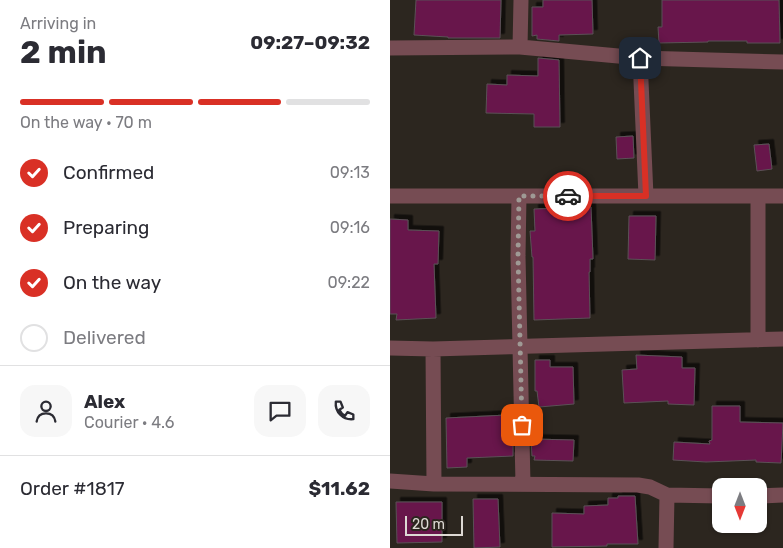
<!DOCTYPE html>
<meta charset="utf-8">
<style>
:root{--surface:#fff;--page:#f7f7f7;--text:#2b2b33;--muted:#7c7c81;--line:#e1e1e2;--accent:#d93025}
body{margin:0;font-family:Rubik,sans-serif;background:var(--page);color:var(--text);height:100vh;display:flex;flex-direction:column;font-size:19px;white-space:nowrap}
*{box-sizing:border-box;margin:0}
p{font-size:16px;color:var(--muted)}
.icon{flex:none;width:28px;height:28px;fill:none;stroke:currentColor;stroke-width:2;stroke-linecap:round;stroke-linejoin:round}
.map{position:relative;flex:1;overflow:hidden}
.drawer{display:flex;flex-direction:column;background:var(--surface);width:390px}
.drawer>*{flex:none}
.needle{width:32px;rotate:180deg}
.controls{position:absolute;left:322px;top:478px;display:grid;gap:10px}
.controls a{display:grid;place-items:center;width:55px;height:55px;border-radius:10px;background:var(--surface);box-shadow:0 1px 4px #0004;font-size:25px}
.scale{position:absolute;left:15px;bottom:12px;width:58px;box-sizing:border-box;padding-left:5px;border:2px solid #ddd9d4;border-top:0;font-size:14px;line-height:18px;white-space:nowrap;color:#ddd9d4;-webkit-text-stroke:4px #2c261f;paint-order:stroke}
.pin{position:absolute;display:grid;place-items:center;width:42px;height:42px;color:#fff;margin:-21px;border-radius:10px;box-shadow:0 2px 8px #0006}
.courier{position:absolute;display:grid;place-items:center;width:50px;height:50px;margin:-25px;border:4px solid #d93025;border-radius:50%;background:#fff;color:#222;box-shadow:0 1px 6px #0007}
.head em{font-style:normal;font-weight:700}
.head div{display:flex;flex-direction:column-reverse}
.head{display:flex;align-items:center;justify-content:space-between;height:85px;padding:0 20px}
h1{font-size:32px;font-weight:700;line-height:38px}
.bar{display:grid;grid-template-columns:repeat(4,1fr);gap:8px 5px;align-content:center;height:60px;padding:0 20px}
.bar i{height:6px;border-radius:4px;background:var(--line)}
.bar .selected{background:var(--accent)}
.bar p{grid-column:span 4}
.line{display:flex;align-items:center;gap:12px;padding:0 20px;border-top:1px solid var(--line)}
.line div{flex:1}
.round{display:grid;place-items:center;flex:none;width:52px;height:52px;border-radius:15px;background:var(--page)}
ol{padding:0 20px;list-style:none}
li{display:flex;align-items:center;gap:15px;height:55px}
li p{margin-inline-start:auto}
li .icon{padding:5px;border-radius:50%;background:var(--accent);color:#fff;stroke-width:4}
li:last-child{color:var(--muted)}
li i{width:28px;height:28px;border:2px solid var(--line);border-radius:50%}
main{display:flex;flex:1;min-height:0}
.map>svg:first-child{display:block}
.building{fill:#67154c;stroke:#5b5156;filter:url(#shadow)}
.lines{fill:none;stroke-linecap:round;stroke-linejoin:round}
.street{stroke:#764c53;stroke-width:15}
.done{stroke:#9f9a95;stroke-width:5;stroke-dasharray:0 9}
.route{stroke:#d93025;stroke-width:6}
</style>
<main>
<section class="drawer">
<div class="head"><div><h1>2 min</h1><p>Arriving in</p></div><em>09:27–09:32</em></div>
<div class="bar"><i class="selected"></i><i class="selected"></i><i class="selected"></i><i></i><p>On the way · 70 m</p></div>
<ol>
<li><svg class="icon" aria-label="check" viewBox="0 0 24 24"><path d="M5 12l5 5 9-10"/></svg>Confirmed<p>09:13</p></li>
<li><svg class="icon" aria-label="check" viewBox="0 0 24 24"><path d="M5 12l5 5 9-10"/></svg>Preparing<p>09:16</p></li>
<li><svg class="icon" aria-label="check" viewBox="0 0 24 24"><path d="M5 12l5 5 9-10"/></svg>On the way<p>09:22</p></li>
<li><i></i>Delivered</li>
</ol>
<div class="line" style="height:90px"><a class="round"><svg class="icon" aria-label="person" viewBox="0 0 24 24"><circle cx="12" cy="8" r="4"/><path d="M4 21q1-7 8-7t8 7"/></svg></a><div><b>Alex</b><p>Courier · 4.6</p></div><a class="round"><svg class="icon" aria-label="chat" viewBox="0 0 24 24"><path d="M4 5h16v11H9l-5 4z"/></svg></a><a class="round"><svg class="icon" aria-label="phone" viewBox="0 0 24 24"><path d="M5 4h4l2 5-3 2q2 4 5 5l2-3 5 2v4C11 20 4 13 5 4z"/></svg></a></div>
<div class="line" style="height:65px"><div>Order #1817</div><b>$11.62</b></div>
</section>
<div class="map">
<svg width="393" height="548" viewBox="0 0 393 548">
<defs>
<filter id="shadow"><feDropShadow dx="4.5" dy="-4.5" stdDeviation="0" flood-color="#0009"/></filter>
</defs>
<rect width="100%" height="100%" fill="#2c261f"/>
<path class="building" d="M26,0H111L110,38H58V37L24,35Z
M153,0H202L203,34L169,35V41L147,39V35L142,36V7H153Z
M272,0H389L390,43H357V41H318V42L269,43L268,27H272Z
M148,58L169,60L170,127H144V114L96,113L97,84L117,85V75L148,76Z
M243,136L244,158L227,159L226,137Z
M379,144L382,169L367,171L364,145Z
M201,207L203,259H200V272H199L200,318L144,320L143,257H142L140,231H145L144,209Z
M239,216H266L265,260L238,259Z
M0,219L18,220V230L49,231L48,264H44L46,318L6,320L7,314H0Z
M246,355L292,357V368H305L304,405L278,404V401L234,403L232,370L247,369Z
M145,360H160V367H183L184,404L149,407L147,391H145Z
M322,406H350V422L393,423L391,463L366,462V460L316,462L283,460L284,442L320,444L319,441L322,440Z
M117,415V438H123V456L77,458V467L57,468L56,418Z
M141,439L184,440L183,461L144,460L145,456H142Z
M228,496H245L248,544H217V546L162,547V513L194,514V506L218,505V498H228Z
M83,499H108L110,547L84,548Z
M6,502H52V542L7,543Z"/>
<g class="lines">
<path class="street" d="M130,47L131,0
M0,48L130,47L250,58L393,62
M250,58L256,196
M0,196H393
M129,196L128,256L133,484
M368,340V196
M0,348L43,349L393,339
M43,349L44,484
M0,481L44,484L248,485L260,487L277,495L331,496
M369,496L393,495
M276,548L277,495"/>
</g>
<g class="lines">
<path class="done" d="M132,425L128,256L129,196H178"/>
<path class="route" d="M178,196H256L250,58"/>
</g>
</svg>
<div class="controls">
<a><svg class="needle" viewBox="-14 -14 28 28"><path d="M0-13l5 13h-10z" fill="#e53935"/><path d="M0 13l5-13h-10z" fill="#7c7c81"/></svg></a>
</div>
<div class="scale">20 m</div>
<div class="pin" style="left:132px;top:425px;background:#ea580c"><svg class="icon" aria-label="bag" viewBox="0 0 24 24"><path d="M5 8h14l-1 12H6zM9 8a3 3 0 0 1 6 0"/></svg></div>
<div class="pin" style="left:250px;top:58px;background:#1f2937"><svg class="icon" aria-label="home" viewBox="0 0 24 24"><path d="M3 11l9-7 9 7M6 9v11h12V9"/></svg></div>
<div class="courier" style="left:178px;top:196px"><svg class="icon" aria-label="car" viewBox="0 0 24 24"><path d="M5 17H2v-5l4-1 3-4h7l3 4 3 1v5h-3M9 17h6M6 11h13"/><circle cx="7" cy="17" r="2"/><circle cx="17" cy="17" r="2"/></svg></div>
</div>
</main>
